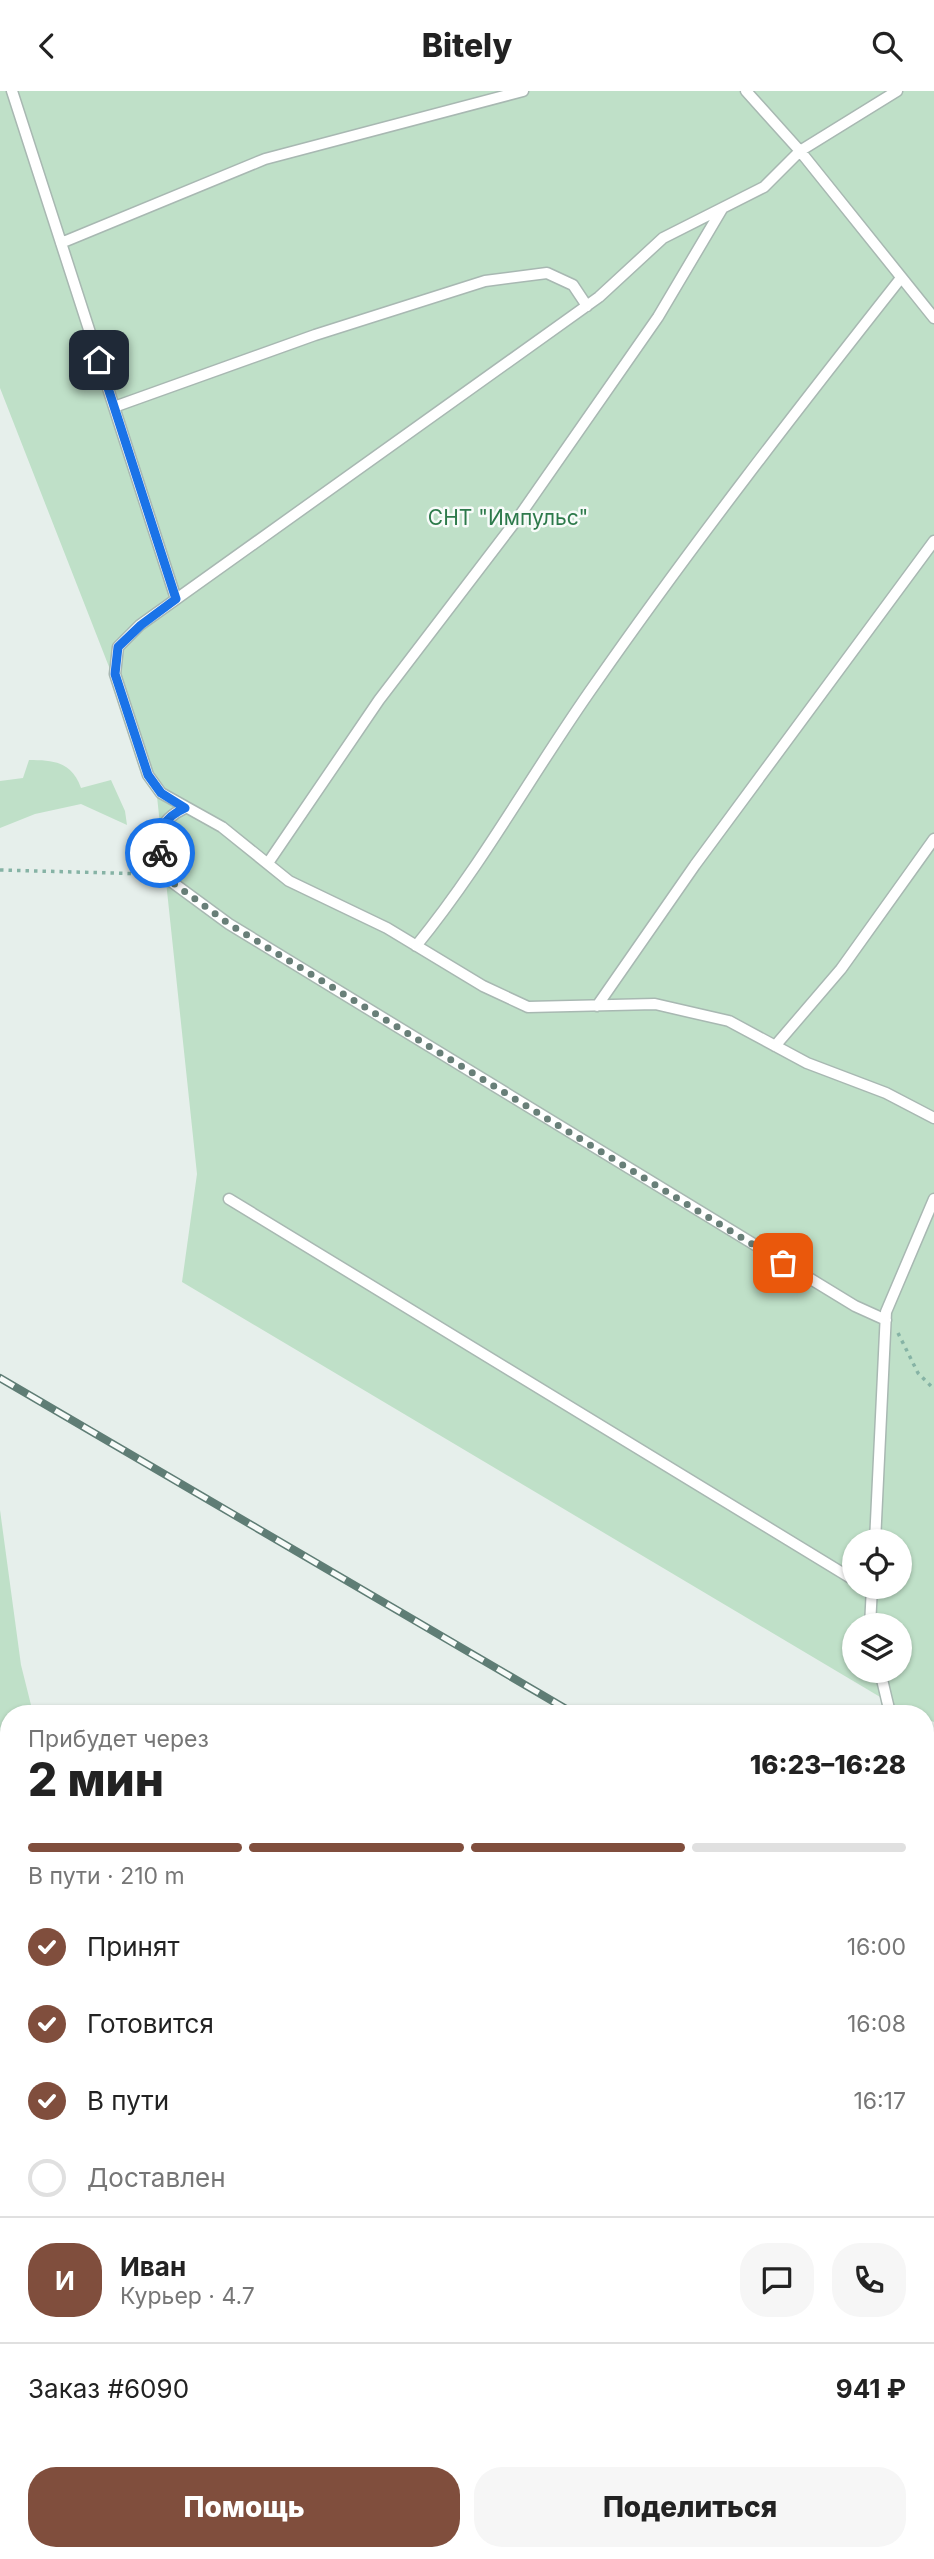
<!DOCTYPE html>
<html lang="ru">
<meta charset="utf-8">
<style>
:root{--surface:#fff;--page:#f6f6f6;--text:#222;--muted:#767676;--line:#e0e0e0;--accent:#804e3d}
body{margin:0;font-family:Inter,sans-serif;background:var(--page);color:var(--text);height:100vh;display:flex;flex-direction:column;font-size:26px;white-space:nowrap}
*{box-sizing:border-box;margin:0}
p{font-size:23px;color:var(--muted)}
.icon{flex:none;width:38px;height:38px;fill:none;stroke:currentColor;stroke-width:2;stroke-linecap:round;stroke-linejoin:round}
.map{position:relative;flex:1;overflow:hidden}
.details{position:absolute;left:0px;top:1614px;width:934px;height:856px;display:flex;flex-direction:column;background:var(--surface);border-radius:28px 28px 0 0;box-shadow:0 2px 5px #0004}
.details>*{flex:none}
.buttons{position:absolute;left:842px;top:1438px;display:grid;gap:14px}
.buttons a{display:grid;place-items:center;width:70px;height:70px;border-radius:50%;background:var(--surface);box-shadow:0 2px 5px #0004;font-size:35px}
.pin{position:absolute;display:grid;place-items:center;width:60px;height:60px;color:#fff;margin:-30px;border-radius:14px;box-shadow:0 4px 10px #0006}
.courier{position:absolute;display:grid;place-items:center;width:70px;height:70px;margin:-35px;border:5px solid #1a73e8;border-radius:50%;background:#fff;color:#222;box-shadow:0 2px 9px #0007}
.overview em{font-style:normal;font-weight:800}
.overview div{display:flex;flex-direction:column-reverse}
.overview{display:flex;align-items:center;justify-content:space-between;height:119px;padding:0 28px}
h1{font-size:46px;font-weight:800;line-height:52px}
.bar{display:grid;grid-template-columns:repeat(4,1fr);gap:10px 7px;align-content:center;height:84px;padding:0 28px}
.bar i{height:9px;border-radius:5px;background:var(--line)}
.bar .current{background:var(--accent)}
.bar p{grid-column:span 4}
.line{display:flex;align-items:center;gap:18px;padding:0 28px;border-top:2px solid var(--line)}
.line div{flex:1}
.round{display:grid;place-items:center;flex:none;width:74px;height:74px;border-radius:28px;background:var(--page)}
ol{padding:0 28px;list-style:none}
li{display:flex;align-items:center;gap:21px;height:77px}
li p{margin-inline-start:auto}
li .icon{padding:7px;border-radius:50%;background:var(--accent);color:#fff;stroke-width:4}
li:last-child{color:var(--muted)}
li i{width:38px;height:38px;border:4px solid var(--line);border-radius:50%}
.primary-button{display:flex;gap:14px;margin-top:auto;padding:14px 28px}
.primary-button a{flex:1;height:80px;border-radius:28px;background:var(--accent);color:#fff;font-size:28px;font-weight:800;line-height:80px;text-align:center}
.primary-button a+a{background:var(--page);color:var(--text)}
header{display:flex;justify-content:space-between;align-items:center;height:91px;padding:0 28px;background:var(--surface);font-size:32px;font-weight:800}
.map>svg:first-child{display:block}
.green{fill:#bfe0c8;fill-rule:evenodd}
.lines{fill:none;stroke-linecap:round;stroke-linejoin:round}
.service-casing{stroke:#a8b8b2;stroke-width:13}
.minor-casing{stroke:#a8b8b2;stroke-width:23}
.path{stroke:#86b3a5;stroke-width:3.5;stroke-dasharray:3.5 5;stroke-linecap:butt}
.service{stroke:#fff;stroke-width:10}
.minor{stroke:#fff;stroke-width:19}
.rail-casing{stroke:#5f7d75;stroke-width:8}
.rail{stroke:#f7fbf9;stroke-width:5;stroke-dasharray:16;stroke-linecap:butt}
.done{stroke:#687f78;stroke-width:7;stroke-dasharray:0 12.6}
.route{stroke:#1a73e8;stroke-width:9}
.labels{text-anchor:middle;dominant-baseline:central;stroke-width:5;stroke-linejoin:round;paint-order:stroke}
.park-label{font-size:21px;fill:#2d7a4b;stroke:#f7fbf9}
</style>
<header><svg class="icon" aria-label="back" viewBox="0 0 24 24"><path d="M15 5l-7 7 7 7"/></svg>Bitely<svg class="icon" aria-label="search" viewBox="0 0 24 24"><circle cx="10" cy="10" r="6"/><path d="M15 15l6 6"/></svg></header>
<div class="map">
<svg width="934" height="2468" viewBox="0 0 934 2468">
<rect width="100%" height="100%" fill="#e6efeb"/>
<path class="green" d="M0,0H934V1631L926,1628V1622L902,1619L182,1191L197,1083L156,696L0,297ZM854,1451H900V1496H854ZM854,1535H900V1580H854Z
M29,669C54,669 72,671 81,697L111,689L125,720L127,734L81,713L35,723L0,737V690L23,687Z
M0,1419L21,1574L33,1622H9V1854L0,1860Z
M0,1886L9,1894V2280L0,2278Z
M370,2460H731L736,2468H362Z"/>
<g class="lines">
<g class="service-casing">
<path id="service" d="M12,0L176,508
M746,0L800,60L934,227
M897,0L800,60L764,96L663,147L599,206L140,534L118,556L115,583L148,684L161,702L222,736L289,790L387,837L483,895L528,916L655,913L729,930L807,972L886,1002L934,1027
M61,152L265,68L523,0
M114,316L315,244L485,190L547,182L573,194L587,215
M185,717C152,732 159,752 161,783L229,833L855,1215L886,1229
M268,772L379,609L518,427L658,226L722,118
M416,855C483,773 534,679 595,593C692,454 796,320 901,187
M597,915L695,774L934,450
M775,955L841,878L934,748
M229,1108L854,1489
M875,1451L886,1221L934,1108
M870,1535L872,1496
M880,1580L890,1622
M926,1733L934,1738
M351,2468L357,2460"/>
</g>
<g class="minor-casing">
<path id="minor" d="M926,2280L934,2282"/>
</g>
<path class="path" d="M0,779L149,783
M898,1242L918,1282L934,1298
M185,2460L186,2468"/>
<use href="#service" class="service"/>
<use href="#minor" class="minor"/>
<g class="rail-casing">
<path id="rail" d="M0,1287L573,1622
M926,1812L934,1816"/>
</g>
<use href="#rail" class="rail"/>
</g>
<g class="lines">
<path class="done" d="M160,762L161,783L229,833L783,1172"/>
<path class="route" d="M99,269L176,508L141,534L118,556L115,583L148,684L161,702L185,717C163,727 159,738 160,762"/>
</g>
<g class="labels">
<g class="park-label">
<text x="508" y="426">СНТ "Импульс"</text>
</g>
</g>
</svg>
<div class="buttons">
<a><svg class="icon" aria-label="locate" viewBox="0 0 24 24"><circle cx="12" cy="12" r="6"/><path d="M12 2v4M12 18v4M2 12h4M18 12h4"/></svg></a>
<a><svg class="icon" aria-label="layers" viewBox="0 0 24 24"><path d="M12 4l9 5-9 5-9-5zM3 14l9 5 9-5"/></svg></a>
</div>
<div class="pin" style="left:783px;top:1172px;background:#ea580c"><svg class="icon" aria-label="bag" viewBox="0 0 24 24"><path d="M5 8h14l-1 12H6zM9 8a3 3 0 0 1 6 0"/></svg></div>
<div class="pin" style="left:99px;top:269px;background:#1f2937"><svg class="icon" aria-label="home" viewBox="0 0 24 24"><path d="M3 11l9-7 9 7M6 9v11h12V9"/></svg></div>
<div class="courier" style="left:160px;top:762px"><svg class="icon" aria-label="bike" viewBox="0 0 24 24"><circle cx="6" cy="16" r="4"/><circle cx="18" cy="16" r="4"/><path d="M6 16l4-8h5l3 8M10 8l3 8H6M13 5h3"/></svg></div>
<section class="details">
<div class="overview"><div><h1>2 мин</h1><p>Прибудет через</p></div><em>16:23–16:28</em></div>
<div class="bar"><i class="current"></i><i class="current"></i><i class="current"></i><i></i><p>В пути · 210 m</p></div>
<ol>
<li><svg class="icon" aria-label="check" viewBox="0 0 24 24"><path d="M5 12l5 5 9-10"/></svg>Принят<p>16:00</p></li>
<li><svg class="icon" aria-label="check" viewBox="0 0 24 24"><path d="M5 12l5 5 9-10"/></svg>Готовится<p>16:08</p></li>
<li><svg class="icon" aria-label="check" viewBox="0 0 24 24"><path d="M5 12l5 5 9-10"/></svg>В пути<p>16:17</p></li>
<li><i></i>Доставлен</li>
</ol>
<div class="line" style="height:126px"><b class="round" style="background:var(--accent);color:#fff">И</b><div><b>Иван</b><p>Курьер · 4.7</p></div><a class="round"><svg class="icon" aria-label="chat" viewBox="0 0 24 24"><path d="M4 5h16v11H9l-5 4z"/></svg></a><a class="round"><svg class="icon" aria-label="phone" viewBox="0 0 24 24"><path d="M5 4h4l2 5-3 2q2 4 5 5l2-3 5 2v4C11 20 4 13 5 4z"/></svg></a></div>
<div class="line" style="height:91px"><div>Заказ #6090</div><b>941 ₽</b></div>
<div class="primary-button"><a>Помощь</a><a>Поделиться</a></div>
</section>
</div>
